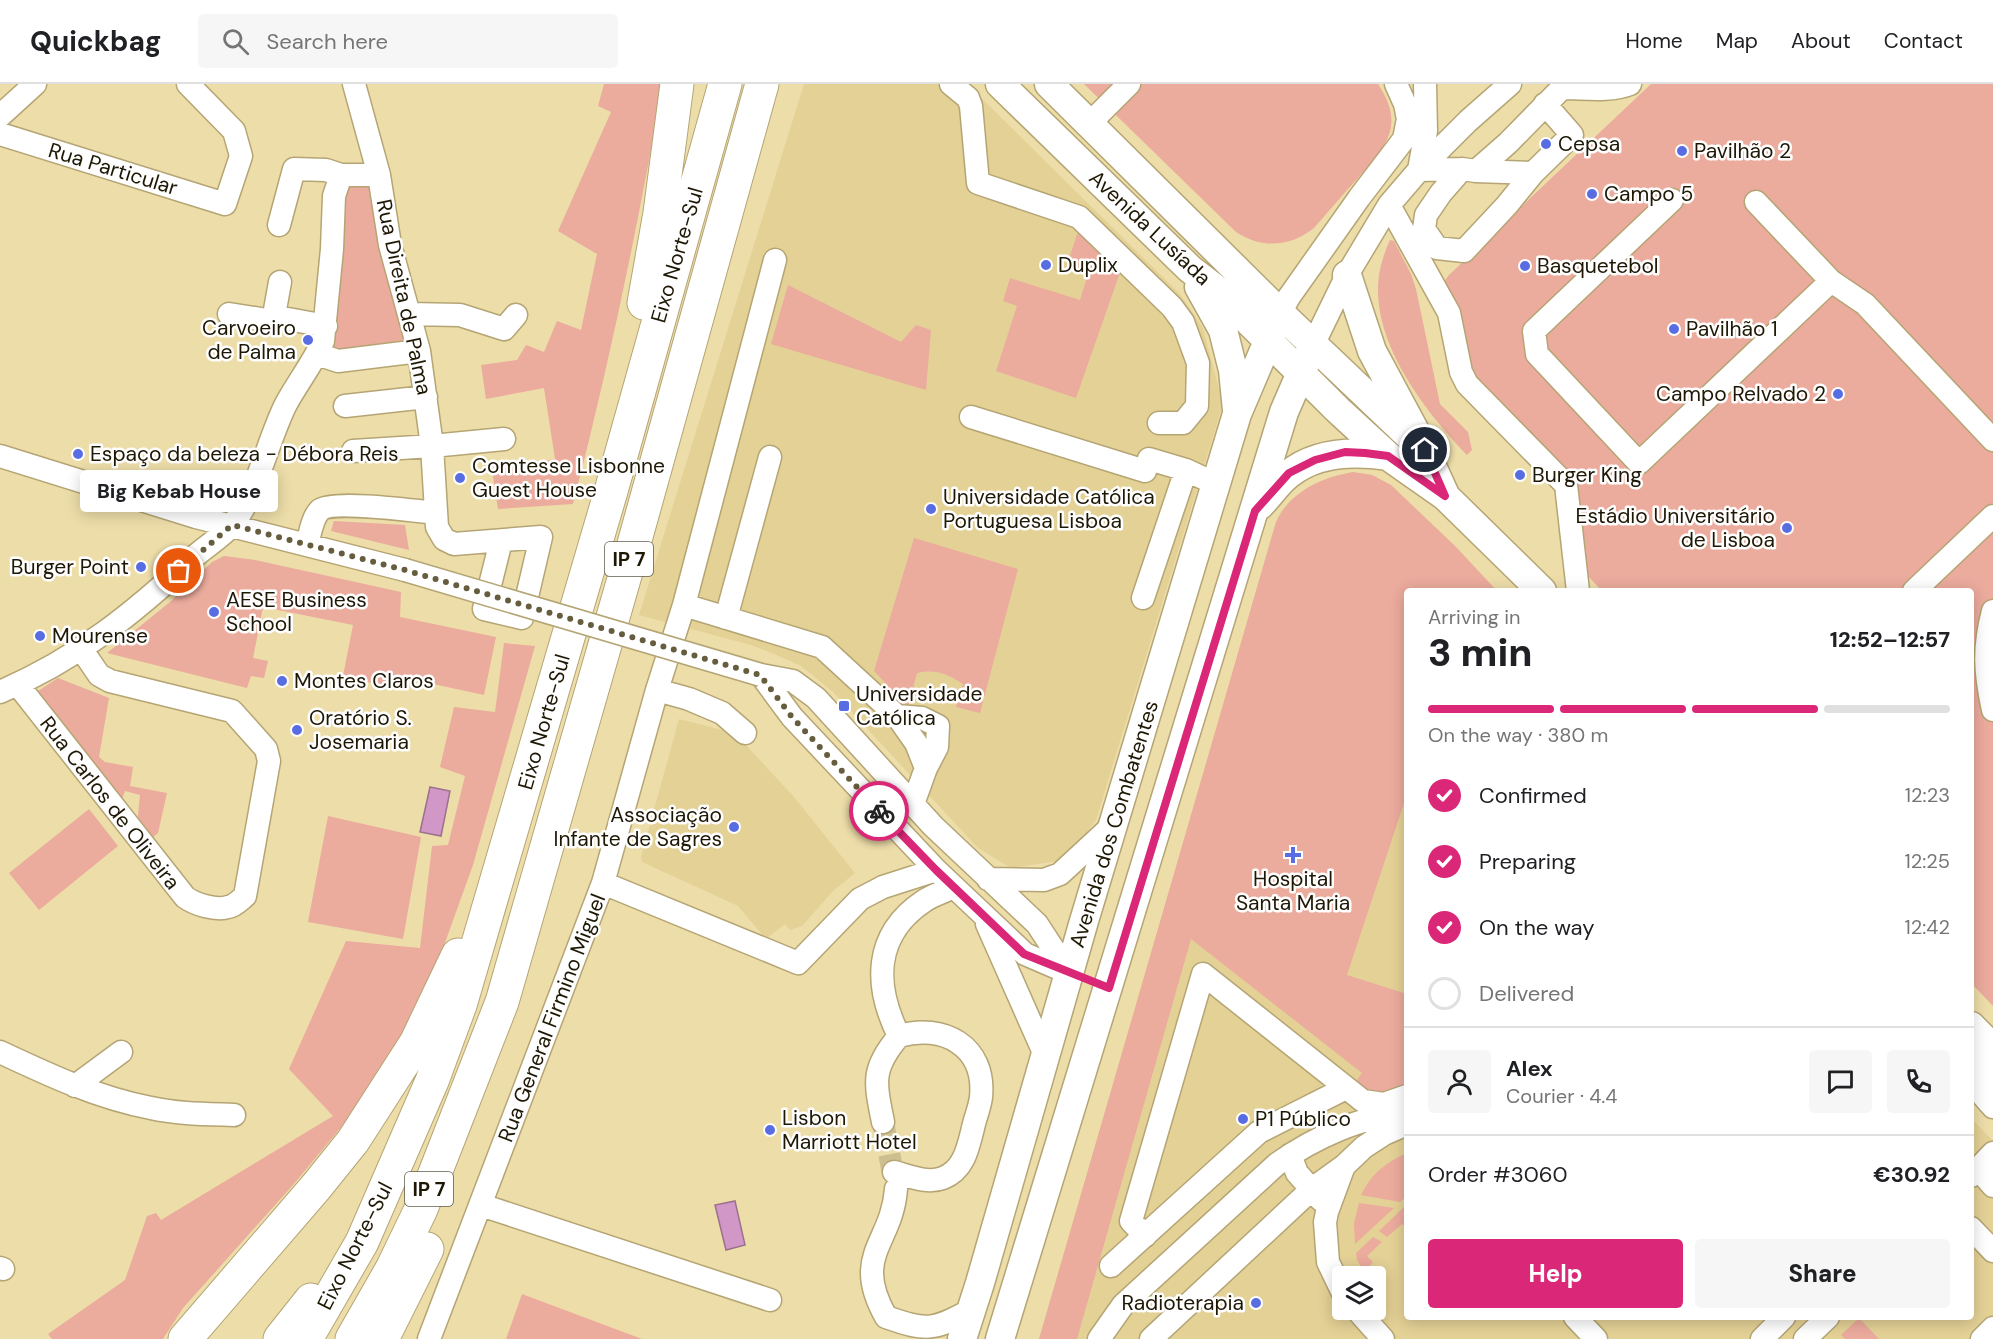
<!DOCTYPE html>
<meta charset="utf-8">
<style>
:root{--surface:#fff;--page:#f6f6f6;--text:#202124;--muted:#757577;--line:#e0e0e0;--accent:#db2777}
body{margin:0;font-family:"DM Sans",sans-serif;background:var(--page);color:var(--text);height:100vh;display:flex;flex-direction:column;font-size:22px;white-space:nowrap}
*{box-sizing:border-box;margin:0}
p{font-size:20px;color:var(--muted)}
.icon{flex:none;width:33px;height:33px;fill:none;stroke:currentColor;stroke-width:2;stroke-linecap:round;stroke-linejoin:round}
.map{position:relative;flex:1;overflow:hidden}
.panel{position:absolute;left:1404px;top:504px;width:570px;height:732px;display:flex;flex-direction:column;background:var(--surface);border-radius:6px;box-shadow:0 3px 15px #0003}
.panel>*{flex:none}
.fabs{position:absolute;left:1332px;top:1182px;display:grid;gap:12px}
.fabs a{display:grid;place-items:center;width:54px;height:54px;border-radius:6px;background:var(--surface);box-shadow:0 3px 15px #0003;font-size:30px}
.pin{position:absolute;display:grid;place-items:center;width:51px;height:51px;color:#fff;margin:-26px;border:3px solid #fff;border-radius:50%;box-shadow:0 2px 6px #0007}
.courier{position:absolute;display:grid;place-items:center;width:60px;height:60px;margin:-30px;border:4px solid #db2777;border-radius:50%;background:#fff;color:#222;box-shadow:0 2px 8px #0007}
.bubble{position:absolute;height:42px;border-radius:6px;background:var(--surface);box-shadow:0 3px 15px #0003;font-size:20px;font-weight:800;line-height:42px;text-align:center}
.summary em{font-style:normal;font-weight:800}
.summary div{display:flex;flex-direction:column-reverse}
.summary{display:flex;align-items:center;justify-content:space-between;height:102px;padding:0 24px}
h1{font-size:39px;font-weight:800;line-height:45px}
.bar{display:grid;grid-template-columns:repeat(4,1fr);gap:9px 6px;align-content:center;height:72px;padding:0 24px}
.bar i{height:8px;border-radius:4px;background:var(--line)}
.bar .active{background:var(--accent)}
.bar p{grid-column:span 4}
.line{display:flex;align-items:center;gap:15px;padding:0 24px;border-top:2px solid var(--line)}
.line div{flex:1}
.round{display:grid;place-items:center;flex:none;width:63px;height:63px;border-radius:6px;background:var(--page)}
ol{padding:0 24px;list-style:none}
li{display:flex;align-items:center;gap:18px;height:66px}
li p{margin-inline-start:auto}
li .icon{padding:6px;border-radius:50%;background:var(--accent);color:#fff;stroke-width:4}
li:last-child{color:var(--muted)}
li i{width:33px;height:33px;border:3px solid var(--line);border-radius:50%}
.primary-button{display:flex;gap:12px;margin-top:auto;padding:12px 24px}
.primary-button a{flex:1;height:69px;border-radius:6px;background:var(--accent);color:#fff;font-size:24px;font-weight:800;line-height:69px;text-align:center}
.primary-button a+a{background:var(--page);color:var(--text)}
header{display:flex;align-items:center;gap:36px;box-sizing:border-box;height:84px;padding:0 30px;background:var(--surface);border-bottom:2px solid var(--line)}
header strong{font-size:28px}
nav{display:flex;gap:33px;margin-inline-start:auto;font-size:21px}
.search{width:420px;height:54px;background:var(--page);display:flex;align-items:center;gap:15px;box-sizing:border-box;padding:0 21px;border-radius:6px;color:var(--muted);font-size:22px}
.map>svg:first-child{display:block}
.built{fill:#e4d196;fill-rule:evenodd}
.green{fill:#ebab9d}
.water{fill:#d197c7;stroke:#9b718c;stroke-width:1.5}
.lines{fill:none;stroke-linecap:round;stroke-linejoin:round}
.minor-tunnel{stroke:#cebf90;stroke-width:22;stroke-dasharray:22 11;stroke-linecap:butt}
.minor-casing{stroke:#b5a574;stroke-width:25}
.major-casing{stroke:#b5a574;stroke-width:31}
.highway-casing{stroke:#b5a574;stroke-width:35}
.minor{stroke:#fff;stroke-width:22}
.major{stroke:#fff;stroke-width:28}
.highway{stroke:#fff;stroke-width:33}
.minor-bridge-casing{stroke:#b5a574;stroke-width:25;stroke-linecap:butt}
.minor-bridge{stroke:#fff;stroke-width:22}
.done{stroke:#665c3e;stroke-width:6;stroke-dasharray:0 10.8}
.route{stroke:#db2777;stroke-width:8}
.poi-dot{fill:#596de3;stroke:#fefefe;stroke-width:2}
.labels{text-anchor:middle;dominant-baseline:central;stroke-width:5;stroke-linejoin:round;paint-order:stroke}
.shield{fill:#fefefe;stroke:#605c4f;stroke-width:1.5}
.shield-label{font-size:20px;font-weight:bold;fill:#1d1704}
.poi-label{font-size:21px;fill:#1d1704;stroke:#fefefe;text-anchor:start}
.street-label{font-size:21px;fill:#1d1704;stroke:#fefefe}
</style>
<header>
<strong>Quickbag</strong>
<div class="search"><svg class="icon" aria-label="search" viewBox="0 0 24 24"><circle cx="10" cy="10" r="6"/><path d="M15 15l6 6"/></svg>Search here</div>
<nav><a>Home</a><a>Map</a><a>About</a><a>Contact</a></nav>
</header>
<div class="map">
<svg width="1993" height="1255" viewBox="0 0 1993 1255">
<rect width="100%" height="100%" fill="#eddda9"/>
<path class="built" d="M804,0H967L1179,209L1203,244L1223,320L1096,736L1066,776L1011,784L978,764L833,608L801,582L772,569L751,561L639,531Z
M1353,388L1372,391L1391,401L1456,463L1497,507H1407V1233H1971V1034L1993,1057V1255H1039L1276,438L1281,427L1290,417L1308,403L1330,393ZM1342,1192H1376V1226H1342Z
M679,635L726,647L743,658L794,713L855,789L833,807L802,842L790,846L785,840L766,855L738,822L642,778L641,773Z"/>
<path class="green" d="M604,0H663C638,141 609,281 573,420L498,425L492,386L555,375L544,304L486,315L481,281L517,276L526,261L544,268L557,237L581,246L597,170L558,147L611,28L598,22Z
M1084,0H1378C1406,42 1386,62 1358,94C1343,110 1329,127 1314,144C1290,163 1262,165 1236,148Z
M1651,0H1993V922L1971,899V507H1602L1588,492L1575,397L1472,292L1442,200L1449,191Z
M379,91L419,267L317,270L336,105Z
M1080,142L1123,180L1076,314L996,287L1017,222L1003,217L1010,194L1080,216L1088,190L1066,183Z
M1390,156L1394,157L1411,190L1416,205L1440,320L1468,348L1472,366L1467,371C1424,326 1370,257 1379,191C1381,179 1385,167 1390,156Z
M788,201L901,258L916,241L931,246L926,306L771,260Z
M1353,388L1372,391L1391,401L1456,463L1497,507H1407V710L1347,891L1407,910V1005L1384,1011L1366,1010L1354,1000L1362,989L1191,855L1077,1255H1039L1276,438C1291,407 1321,394 1353,388Z
M334,437L405,441L409,466L331,447Z
M914,454L1018,485L980,629L956,623L963,600C947,590 936,585 917,589L908,623L874,587Z
M224,472L255,476L401,508L400,533L496,553L484,611L387,590L384,602L343,592L353,541L263,523L253,574L268,577L264,594L251,592L247,604L107,569L170,518L212,478Z
M504,559L535,562L473,781L438,878L392,968L357,1024L293,1101L183,1224L163,1255H52L48,1250L125,1196L147,1132L156,1129L161,1136L333,1032L289,985L346,857L420,864L432,762L448,761L465,692L440,683L454,623L495,628Z
M58,594L109,614L99,673L105,678L133,683L130,702L167,709L158,749L152,754L137,742L140,711L125,707L121,718L32,611Z
M89,725L118,762L39,826L9,789Z
M328,732L421,753L403,855L308,838Z
M1407,1069V1112L1400,1118L1361,1111C1371,1090 1386,1078 1407,1069Z
M1359,1119L1394,1124L1355,1160L1354,1139Z
M1406,1121L1407,1145L1402,1140L1387,1153L1379,1147Z
M1373,1153L1382,1158L1367,1172L1373,1178L1364,1188L1357,1176L1356,1169Z
M522,1210L642,1255H506Z
M1859,1234L1879,1255H1845L1841,1251Z"/>
<path class="water" d="M430,703L450,707L441,752L420,748Z
M735,1117L745,1161L726,1166L715,1121Z"/>
<g class="lines">
<path class="minor-tunnel" d="M883,1038L896,1105"/>
<g class="minor-casing">
<path id="minor" d="M354,0L379,91L390,161L419,267L432,362L437,443L444,455L454,460L541,453L522,534L484,525L501,457
M951,0L968,14L971,22L978,99L1079,133L1172,223L1183,238L1198,279L1197,322L1183,339H1159
M0,32L35,0
M1088,41L1129,0
M0,50L225,120L241,72L234,47L188,0
M1462,85L1441,109L1426,131L1424,145L1437,164L1464,167L1507,121L1533,89
M1419,86L1462,85L1476,87L1508,59L1562,4C1584,4 1610,8 1630,0
M1419,86L1426,47L1425,0
M1476,87L1533,89L1572,51L1545,20
M1672,116L1534,247L1537,270L1639,379L1831,197
M1756,118L1831,197L1865,220L1993,356
M1389,121L1449,229L1461,288L1467,300L1566,401L1578,507
M279,141L294,85L326,86L341,91
M1280,229L1289,213L1359,114L1404,55L1408,35L1405,20L1396,0
M229,230L273,237L280,198
M409,230L460,231L504,245L516,231
M273,237L288,235L326,242
M1313,261L1347,191L1389,121L1419,86L1468,37L1510,0
M317,270L338,277L419,267
M345,322L426,313
M971,333L1145,387
M353,367L432,362L504,355
M0,372L196,433L405,486
M1149,375L1186,386L1216,400
M307,461C310,450 312,434 320,426C332,416 417,427 436,429
M1914,507L1993,432
M1143,514L1186,386
M684,521L822,563L897,632L916,659L926,684L913,720
M1993,527C1983,565 1985,589 1993,626
M726,534L770,373
M761,591L793,597L816,614L933,742L1037,840L1069,889
M761,591L792,633L936,786L1025,870L1069,889
M18,601L185,813C194,820 216,827 228,823C235,822 240,816 245,812L269,677L266,665L232,627L110,597L99,591L82,566
M657,606L689,615L722,629L745,649
M0,608C77,575 133,530 194,473C206,462 222,453 232,441C257,411 268,355 286,320C298,298 313,279 323,257L332,165L334,112L341,91H379
M897,632L922,634L938,642L937,663L926,684
M988,795L1044,796L1060,790L1113,741
M603,799L798,879L860,815L883,803L936,786
M987,840L1045,971
M0,968C49,991 98,1014 151,1024C178,1030 206,1030 234,1031
M1990,975C1968,996 1974,1002 1993,1023
M75,1002L121,968
M883,1038C875,998 871,985 899,952C874,902 873,851 924,817C933,811 944,808 953,803
M1290,1071L1297,1089L1321,1116
M1978,1085L1993,1102
M894,1088C909,1092 927,1100 943,1094C964,1086 968,1064 973,1044C975,1034 980,1023 981,1013C986,962 943,939 899,952
M1971,1092L1993,1069
M896,1105C892,1160 851,1171 886,1233C926,1247 933,1247 971,1226
M481,1121L770,1216
M1971,1144L1993,1167
M1145,1152L1131,1137L1203,890L1363,1017L1384,1020L1407,1012
M1111,1182L1259,1048L1346,1004
M0,1184L3,1185
M1342,1207L1328,1178L1325,1138L1327,1128L1344,1082
M1357,1226L1383,1255
M1575,1233L1596,1255
M429,1255L603,799L657,606L684,521L775,176
M1099,1255L1123,1221L1277,1080C1308,1058 1368,1026 1407,1033
M1151,1255L1312,1105L1344,1082L1364,1063L1384,1050L1407,1040
M1762,1255L1784,1233
M1805,1255L1828,1233
M1982,1255L1993,1244"/>
</g>
<g class="major-casing">
<path id="major" d="M1000,0L1190,185L1216,205L1338,326L1388,372L1445,412L1542,507
M1049,0L1280,229L1425,367L1445,411
M1347,191L1372,267L1416,349
M1199,203L1223,246L1233,286L1237,326
M1260,421C1270,411 1278,398 1289,390C1317,367 1355,367 1388,372
M1971,942L1993,964
M1971,973L1993,997
M962,1255L980,1199L1084,837L1237,330L1280,229
M1000,1255L1284,328L1313,261"/>
</g>
<g class="highway-casing">
<path id="highway" d="M644,219L660,129L677,0
M185,1255L316,1103L353,1057L416,959L458,871
M280,1255L311,1216
M306,1255L362,1158L432,997L460,921L611,407L725,0
M352,1255L392,1185L421,1125L502,918L632,467L762,0
M382,1255L427,1165"/>
</g>
<use href="#minor" class="minor"/>
<use href="#major" class="major"/>
<use href="#highway" class="highway"/>
<g class="minor-bridge-casing">
<path id="minor-bridge" d="M405,486L761,591"/>
</g>
<use href="#minor-bridge" class="minor-bridge"/>
</g>
<g class="lines">
<path class="done" d="M179,487L232,441L405,486L760,591L792,633L879,727"/>
<path class="route" d="M879,727L936,786L1024,870L1109,904L1255,427L1289,389L1315,376L1345,368L1365,369L1388,372L1445,412L1425,366"/>
</g>
<g class="poi-dot">
<circle cx="1546" cy="60" r="6"/>
<circle cx="1682" cy="67" r="6"/>
<circle cx="1592" cy="110" r="6"/>
<circle cx="1046" cy="181" r="6"/>
<circle cx="1525" cy="182" r="6"/>
<circle cx="1674" cy="245" r="6"/>
<circle cx="308" cy="256" r="6"/>
<circle cx="1838" cy="310" r="6"/>
<circle cx="78" cy="370" r="6"/>
<circle cx="1520" cy="391" r="6"/>
<circle cx="460" cy="394" r="6"/>
<circle cx="931" cy="425" r="6"/>
<circle cx="1787" cy="444" r="6"/>
<circle cx="141" cy="483" r="6"/>
<circle cx="214" cy="528" r="6"/>
<circle cx="40" cy="552" r="6"/>
<circle cx="282" cy="597" r="6"/>
<rect x="838" y="616" width="12" height="12" rx="3"/>
<circle cx="297" cy="646" r="6"/>
<circle cx="734" cy="743" r="6"/>
<path d="M1290 762h6v6h6v6h-6v6h-6v-6h-6v-6h6z"/>
<circle cx="1243" cy="1035" r="6"/>
<circle cx="770" cy="1046" r="6"/>
<circle cx="1256" cy="1219" r="6"/>
</g>
<g class="labels">
<g class="shield">
<rect x="605" y="458" width="48" height="34" rx="4.5"/>
<rect x="405" y="1088" width="48" height="34" rx="4.5"/>
</g>
<g class="shield-label">
<text x="629" y="475">IP 7</text>
<text x="429" y="1105">IP 7</text>
</g>
<g class="poi-label">
<text x="1558" y="60">Cepsa</text>
<text x="1694" y="67">Pavilhão 2</text>
<text x="1604" y="110">Campo 5</text>
<text x="1058" y="181">Duplix</text>
<text x="1537" y="182">Basquetebol</text>
<text x="296" y="244" text-anchor="end">Carvoeiro<tspan x="296" dy="24">de Palma</tspan></text>
<text x="1686" y="245">Pavilhão 1</text>
<text x="1826" y="310" text-anchor="end">Campo Relvado 2</text>
<text x="90" y="370">Espaço da beleza - Débora Reis</text>
<text x="472" y="382">Comtesse Lisbonne<tspan x="472" dy="24">Guest House</tspan></text>
<text x="1532" y="391">Burger King</text>
<text x="943" y="413">Universidade Católica<tspan x="943" dy="24">Portuguesa Lisboa</tspan></text>
<text x="1775" y="432" text-anchor="end">Estádio Universitário<tspan x="1775" dy="24">de Lisboa</tspan></text>
<text x="129" y="483" text-anchor="end">Burger Point</text>
<text x="226" y="516">AESE Business<tspan x="226" dy="24">School</tspan></text>
<text x="52" y="552">Mourense</text>
<text x="294" y="597">Montes Claros</text>
<text x="856" y="610">Universidade<tspan x="856" dy="24">Católica</tspan></text>
<text x="309" y="634">Oratório S.<tspan x="309" dy="24">Josemaria</tspan></text>
<text x="722" y="731" text-anchor="end">Associação<tspan x="722" dy="24">Infante de Sagres</tspan></text>
<text x="1293" y="795" text-anchor="middle">Hospital<tspan x="1293" dy="24">Santa Maria</tspan></text>
<text x="782" y="1034">Lisbon<tspan x="782" dy="24">Marriott Hotel</tspan></text>
<text x="1255" y="1035">P1 Público</text>
<text x="1244" y="1219" text-anchor="end">Radioterapia</text>
</g>
<g class="street-label">
<text transform="translate(113 85) rotate(17)">Rua Particular</text>
<text transform="translate(1150 144) rotate(43)">Avenida Lusíada</text>
<text transform="translate(677 171) rotate(-74)">Eixo Norte-Sul</text>
<text transform="translate(404 213) rotate(78)">Rua Direita de Palma</text>
<text transform="translate(544 638) rotate(-74)">Eixo Norte-Sul</text>
<text transform="translate(110 719) rotate(52)">Rua Carlos de Oliveira</text>
<text transform="translate(1114 740) rotate(-73)">Avenida dos Combatentes</text>
<text transform="translate(552 934) rotate(-69)">Rua General Firmino Miguel</text>
<text transform="translate(355 1162) rotate(-63)">Eixo Norte-Sul</text>
</g>
</g>
</svg>
<div class="fabs">
<a><svg class="icon" aria-label="layers" viewBox="0 0 24 24"><path d="M12 4l9 5-9 5-9-5zM3 14l9 5 9-5"/></svg></a>
</div>
<div class="pin" style="left:179px;top:487px;background:#ea580c"><svg class="icon" aria-label="bag" viewBox="0 0 24 24"><path d="M5 8h14l-1 12H6zM9 8a3 3 0 0 1 6 0"/></svg></div>
<div class="pin" style="left:1425px;top:366px;background:#1f2937"><svg class="icon" aria-label="home" viewBox="0 0 24 24"><path d="M3 11l9-7 9 7M6 9v11h12V9"/></svg></div>
<div class="courier" style="left:879px;top:727px"><svg class="icon" aria-label="bike" viewBox="0 0 24 24"><circle cx="6" cy="16" r="4"/><circle cx="18" cy="16" r="4"/><path d="M6 16l4-8h5l3 8M10 8l3 8H6M13 5h3"/></svg></div>
<div class="bubble" style="left:80px;top:386px;width:198px">Big Kebab House</div>
<section class="panel">
<div class="summary"><div><h1>3 min</h1><p>Arriving in</p></div><em>12:52–12:57</em></div>
<div class="bar"><i class="active"></i><i class="active"></i><i class="active"></i><i></i><p>On the way · 380 m</p></div>
<ol>
<li><svg class="icon" aria-label="check" viewBox="0 0 24 24"><path d="M5 12l5 5 9-10"/></svg>Confirmed<p>12:23</p></li>
<li><svg class="icon" aria-label="check" viewBox="0 0 24 24"><path d="M5 12l5 5 9-10"/></svg>Preparing<p>12:25</p></li>
<li><svg class="icon" aria-label="check" viewBox="0 0 24 24"><path d="M5 12l5 5 9-10"/></svg>On the way<p>12:42</p></li>
<li><i></i>Delivered</li>
</ol>
<div class="line" style="height:108px"><a class="round"><svg class="icon" aria-label="person" viewBox="0 0 24 24"><circle cx="12" cy="8" r="4"/><path d="M4 21q1-7 8-7t8 7"/></svg></a><div><b>Alex</b><p>Courier · 4.4</p></div><a class="round"><svg class="icon" aria-label="chat" viewBox="0 0 24 24"><path d="M4 5h16v11H9l-5 4z"/></svg></a><a class="round"><svg class="icon" aria-label="phone" viewBox="0 0 24 24"><path d="M5 4h4l2 5-3 2q2 4 5 5l2-3 5 2v4C11 20 4 13 5 4z"/></svg></a></div>
<div class="line" style="height:78px"><div>Order #3060</div><b>€30.92</b></div>
<div class="primary-button"><a>Help</a><a>Share</a></div>
</section>
</div>
